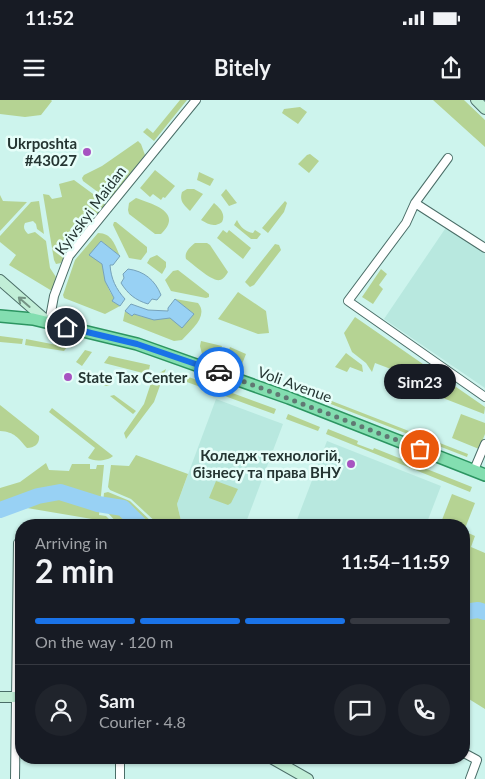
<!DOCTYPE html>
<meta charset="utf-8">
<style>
:root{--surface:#171b24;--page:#20242c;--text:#f1f3f6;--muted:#9ea1a6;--line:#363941;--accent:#1a73e8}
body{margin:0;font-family:Lato,sans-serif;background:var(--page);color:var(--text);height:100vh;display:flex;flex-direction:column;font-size:19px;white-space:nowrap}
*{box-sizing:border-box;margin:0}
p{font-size:16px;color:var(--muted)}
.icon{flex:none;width:28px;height:28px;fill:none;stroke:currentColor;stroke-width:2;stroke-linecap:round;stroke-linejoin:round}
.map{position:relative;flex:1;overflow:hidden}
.side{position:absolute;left:15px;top:419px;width:455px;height:245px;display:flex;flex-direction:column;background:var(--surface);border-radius:20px;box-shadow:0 1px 4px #0004}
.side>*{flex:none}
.pin{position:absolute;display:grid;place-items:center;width:42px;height:42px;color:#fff;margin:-21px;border:2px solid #fff;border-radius:50%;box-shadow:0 1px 5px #0007}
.courier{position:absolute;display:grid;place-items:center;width:50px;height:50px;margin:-25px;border:4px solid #1a73e8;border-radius:50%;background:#fff;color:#222;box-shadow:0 1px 6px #0007}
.bubble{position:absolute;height:35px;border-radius:18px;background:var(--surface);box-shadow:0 1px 4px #0004;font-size:16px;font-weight:700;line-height:35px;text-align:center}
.overview em{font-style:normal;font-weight:700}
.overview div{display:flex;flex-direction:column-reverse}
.overview{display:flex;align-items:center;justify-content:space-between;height:85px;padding:0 20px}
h1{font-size:32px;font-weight:700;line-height:38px}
.bar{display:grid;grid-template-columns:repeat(4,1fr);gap:8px 5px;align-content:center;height:60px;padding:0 20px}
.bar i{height:6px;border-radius:4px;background:var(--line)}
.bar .current{background:var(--accent)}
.bar p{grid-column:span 4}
.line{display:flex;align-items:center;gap:12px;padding:0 20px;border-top:1px solid var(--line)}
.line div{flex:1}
.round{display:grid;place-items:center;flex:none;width:52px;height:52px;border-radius:26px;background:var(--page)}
.status{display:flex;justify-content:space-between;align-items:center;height:35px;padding:0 25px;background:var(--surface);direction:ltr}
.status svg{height:14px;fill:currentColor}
header{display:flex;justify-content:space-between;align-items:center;height:65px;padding:0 20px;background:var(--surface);font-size:22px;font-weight:700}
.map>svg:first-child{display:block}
.built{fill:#b8e8df}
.green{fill:#b5d393}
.water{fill:#98d1f4;stroke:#76a2ba}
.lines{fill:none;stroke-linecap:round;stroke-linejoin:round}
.river{stroke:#98d1f4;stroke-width:16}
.street-casing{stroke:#4a6d67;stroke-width:10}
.secondary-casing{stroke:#4a6d67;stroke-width:12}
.primary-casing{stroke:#2c9561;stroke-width:14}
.street{stroke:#fff;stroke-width:8}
.secondary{stroke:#c1eed7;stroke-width:10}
.primary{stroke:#83deb0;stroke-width:11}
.oneway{stroke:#739284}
.done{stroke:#607873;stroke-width:5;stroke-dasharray:0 9}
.route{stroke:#1a73e8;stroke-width:6}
.poi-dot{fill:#a753c1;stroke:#e6fef9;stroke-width:2}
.labels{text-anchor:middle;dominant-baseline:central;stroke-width:5;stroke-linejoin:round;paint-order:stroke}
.poi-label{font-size:15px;font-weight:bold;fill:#253532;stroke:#e6fef9;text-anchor:end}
.street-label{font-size:15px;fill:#253532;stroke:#e6fef9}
</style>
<div class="status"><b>11:52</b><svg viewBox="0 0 49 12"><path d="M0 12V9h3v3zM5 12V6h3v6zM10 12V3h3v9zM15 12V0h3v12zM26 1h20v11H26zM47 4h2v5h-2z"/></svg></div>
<header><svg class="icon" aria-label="menu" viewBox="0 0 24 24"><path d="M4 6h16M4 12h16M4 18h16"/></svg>Bitely<svg class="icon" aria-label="share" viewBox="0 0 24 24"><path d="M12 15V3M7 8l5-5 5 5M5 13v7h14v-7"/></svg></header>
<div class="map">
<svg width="485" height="679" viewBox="0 0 485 679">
<rect width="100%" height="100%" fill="#cdf4ed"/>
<path class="built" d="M447,126L485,151V288L384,219Z
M216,299L283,324L245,425H182L177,404Z
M327,341L441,386L426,425H295Z"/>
<path class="green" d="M0,0H51L52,1L41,15L25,17L0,14Z
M180,0H187L154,41L143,32L147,28L153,33Z
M433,0H464L485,20V47Z
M300,7L307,12L298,24L282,13L284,9Z
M138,41L141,44L145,55L111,98H106L83,81L82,78L84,75L102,66Z
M310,54L319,61L309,73L298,64L307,55Z
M155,70L175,86L165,98L163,97L161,100L153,94L150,97L140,88Z
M199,72L214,79L210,86L197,80Z
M74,80L104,102L105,105L65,155L61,163L56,164L54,160L43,94L49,95L52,99L62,97L59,84Z
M187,89H194L203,94L190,111C184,105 179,101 182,92Z
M226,89L237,103L229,106L221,95Z
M0,95L3,101L27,102L0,131Z
M136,98C152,104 184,112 161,134H155L129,114L128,110L129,103Z
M39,101L44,134L37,129L36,124L33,121L25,123C23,127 24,130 28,134L35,132L46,141L50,168L56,177L52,191L9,165L16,155L0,142V136L31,102Z
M285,101L287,103L284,112L268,133L262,128Z
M214,103C220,108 226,114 222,122C214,128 208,124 201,120Z
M237,120C240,127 246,132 253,133L255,130L261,134L257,139H251L234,125Z
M114,122H116L147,147V152L141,160L129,158L113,125Z
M223,130L227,133L229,130L251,148L243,159L217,138Z
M98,133C112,133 115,145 120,156L101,141C102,162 102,181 114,198L112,201L120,206L105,214L64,198L63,195L75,160Z
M195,143H207L210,145L228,172C226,175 224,179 220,180C212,182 193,164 186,159C184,152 190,147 195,143Z
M275,144L279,145L281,150L254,185L250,187L245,182Z
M157,155L166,162V167L162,174L147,163L150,158Z
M381,169L387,174L379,185L383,189L373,204L362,197Z
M178,170L209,194V197L206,198L171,191L165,180L173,171Z
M238,192L266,211L269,233L258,234L218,219Z
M175,199L198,203C209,216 191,230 182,240L174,241L123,221L125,211L132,216L134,214C155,222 173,217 194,214Z
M355,217L485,307L484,314L394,279L396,271L375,263L372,272L366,263L352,252L344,233Z
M0,236L23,239L22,244L0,242Z
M26,239L67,247L64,251L25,245Z
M201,241L222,246L218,260L202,254L200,246Z
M230,247L246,254L240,269L224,262Z
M85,250L92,252L82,266L76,262Z
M346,253L362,265L363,272L350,267L347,272L335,267Z
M109,256L150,265L149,270L143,273L104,263Z
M166,269L154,302L126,339L124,333L144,304L153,277Z
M178,273L276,309L274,314L176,278Z
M101 280a6 6 0 1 1 12 0a6 6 0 1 1-12 0Z
M114,295L136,311L133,314L110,296Z
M324,298L468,354L467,357L323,301Z
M0,300V305L39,336C40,343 35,348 27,348C18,338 15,332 0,331Z
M52,308L113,356C108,361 94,362 88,358L95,348L49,312Z
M288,314L320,327L318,331L286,319Z
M461,314L485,323V334L479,349L452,338Z
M328,329L358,341L357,344L373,350L374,348L472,387L470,392L326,334Z
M136,355L188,374L177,404L182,425H159L131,399L110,390L108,387L111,365L129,366Z
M46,363L49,370L69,371L72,364H90V369H96L97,365H104L99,415L106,416L115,425H100L98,420L27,408L0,415V388L20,382Z
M216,381L238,389L231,403L228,405L209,398Z
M108,392L130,401L155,425H144L121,404L103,403L104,393Z
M452,394L475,403L464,431L475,436L471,447L485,453V609L464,596V425H440Z
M103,408L120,412L136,425H119L108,413L103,411Z"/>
<path class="water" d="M101,141L120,156L113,165H110C111,179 116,189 125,199L120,206L112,201L114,198L105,181L102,164L89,155Z
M128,169C144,171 155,180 161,195L157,200L152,199L148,204C135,200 128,194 121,183L124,178L123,174Z
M175,199L194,214L182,228L170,218L154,220L134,214L132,216L125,211L131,204L148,210L168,211V208Z
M103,403L121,404L144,425H136L121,412L103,408Z"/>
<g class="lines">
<path class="river" d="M0,410L38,396L60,392L98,404L123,408L140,425
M464,512L478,510L485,512"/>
<g class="street-casing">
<path id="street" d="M448,58L415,103L406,123L348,201L485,297
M415,103L485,148
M49,223L54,196L69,156L196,0
M474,370L485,344
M464,653L477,660L470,679
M15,679L18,443
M120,679V658"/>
</g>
<g class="secondary-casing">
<path id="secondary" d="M476,0L485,9
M0,180L48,222
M0,597H21
M271,658L308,679"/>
</g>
<g class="primary-casing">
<path id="primary" d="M0,216L33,219L137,244L289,298L485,375"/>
</g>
<use href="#street" class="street"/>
<use href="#secondary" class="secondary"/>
<use href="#primary" class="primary"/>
</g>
<defs><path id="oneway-shaft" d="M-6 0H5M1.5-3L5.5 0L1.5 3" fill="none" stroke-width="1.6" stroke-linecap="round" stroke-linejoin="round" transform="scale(1.25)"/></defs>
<use class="oneway" href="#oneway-shaft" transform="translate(24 202) rotate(-139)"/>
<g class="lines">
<path class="done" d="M219,272L420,349"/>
<path class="route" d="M66,227L137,244L219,272"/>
</g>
<g class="poi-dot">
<circle cx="87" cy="52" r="5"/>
<circle cx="68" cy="277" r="5"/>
<circle cx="351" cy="364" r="5"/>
</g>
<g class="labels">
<g class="poi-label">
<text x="77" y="43">Ukrposhta<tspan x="77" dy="17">#43027</tspan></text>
<text x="78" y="277" text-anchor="start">State Tax Center</text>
<text x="341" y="355">Коледж технологій,<tspan x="341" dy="17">бізнесу та права ВНУ</tspan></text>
</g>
<g class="street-label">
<text transform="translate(90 110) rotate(-53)">Kyivskyi Maidan</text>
<text transform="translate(295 284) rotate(20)">Voli Avenue</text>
</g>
</g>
</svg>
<div class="pin" style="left:420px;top:349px;background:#ea580c"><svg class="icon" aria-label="bag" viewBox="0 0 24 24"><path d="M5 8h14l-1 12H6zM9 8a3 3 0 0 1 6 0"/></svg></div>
<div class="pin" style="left:66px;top:227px;background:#1f2937"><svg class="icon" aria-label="home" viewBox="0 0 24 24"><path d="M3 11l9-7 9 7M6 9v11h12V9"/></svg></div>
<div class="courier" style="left:219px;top:272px"><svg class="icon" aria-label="car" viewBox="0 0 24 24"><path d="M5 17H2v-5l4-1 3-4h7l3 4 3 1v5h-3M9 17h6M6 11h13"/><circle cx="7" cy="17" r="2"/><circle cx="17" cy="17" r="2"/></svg></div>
<div class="bubble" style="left:384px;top:264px;width:72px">Sim23</div>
<section class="side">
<div class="overview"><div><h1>2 min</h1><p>Arriving in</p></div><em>11:54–11:59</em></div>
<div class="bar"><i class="current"></i><i class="current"></i><i class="current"></i><i></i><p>On the way · 120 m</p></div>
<div class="line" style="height:90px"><a class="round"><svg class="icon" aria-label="person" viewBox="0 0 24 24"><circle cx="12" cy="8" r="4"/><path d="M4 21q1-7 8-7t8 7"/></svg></a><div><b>Sam</b><p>Courier · 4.8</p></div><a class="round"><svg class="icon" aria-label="chat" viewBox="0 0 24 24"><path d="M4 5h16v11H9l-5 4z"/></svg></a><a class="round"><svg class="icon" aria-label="phone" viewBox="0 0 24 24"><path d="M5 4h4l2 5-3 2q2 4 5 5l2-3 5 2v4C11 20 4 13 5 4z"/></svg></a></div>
</section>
</div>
